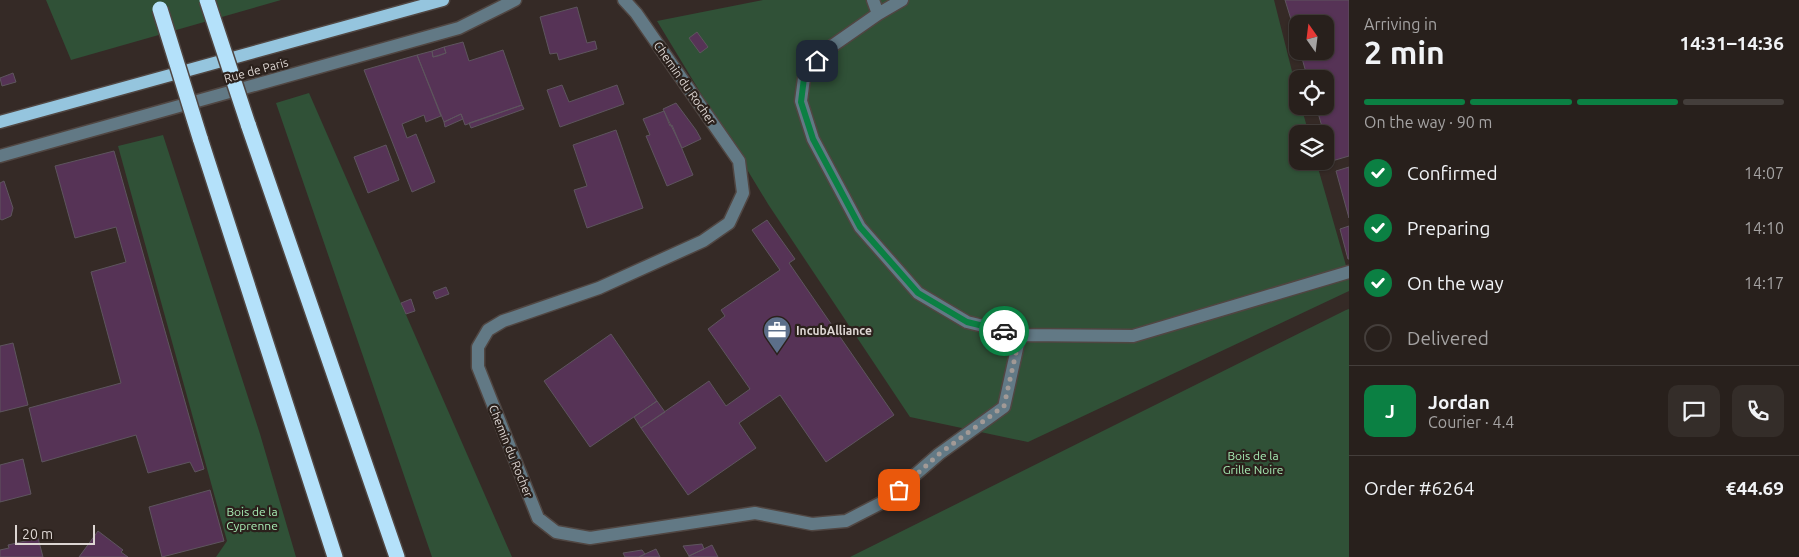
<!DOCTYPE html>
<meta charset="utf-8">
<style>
:root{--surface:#28201c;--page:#342d29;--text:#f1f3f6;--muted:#a5a3a3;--line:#443e3b;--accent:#0b8043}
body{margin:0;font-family:Ubuntu,sans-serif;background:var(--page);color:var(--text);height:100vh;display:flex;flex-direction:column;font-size:19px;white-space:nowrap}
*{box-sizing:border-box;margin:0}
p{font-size:16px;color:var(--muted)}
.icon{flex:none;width:28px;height:28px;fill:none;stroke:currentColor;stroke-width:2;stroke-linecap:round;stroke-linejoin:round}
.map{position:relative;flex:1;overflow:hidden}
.drawer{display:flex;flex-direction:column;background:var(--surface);width:450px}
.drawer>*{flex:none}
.needle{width:32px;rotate:346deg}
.tools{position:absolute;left:1289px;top:15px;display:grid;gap:10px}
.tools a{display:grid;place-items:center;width:45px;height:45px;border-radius:10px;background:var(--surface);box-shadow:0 1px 4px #0004,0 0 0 1px var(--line);font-size:25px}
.scale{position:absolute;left:15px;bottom:12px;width:80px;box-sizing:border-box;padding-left:5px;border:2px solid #ddd6d3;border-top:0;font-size:14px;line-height:18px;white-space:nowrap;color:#ddd6d3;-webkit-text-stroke:4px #2b211c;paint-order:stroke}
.pin{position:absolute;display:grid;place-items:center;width:42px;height:42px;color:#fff;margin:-21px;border-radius:10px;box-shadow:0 2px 8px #0006}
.courier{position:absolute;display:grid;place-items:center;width:50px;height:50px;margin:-25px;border:4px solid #0b8043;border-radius:50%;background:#fff;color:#222;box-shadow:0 1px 6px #0007}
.head em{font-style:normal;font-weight:700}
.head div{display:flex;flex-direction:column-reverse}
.head{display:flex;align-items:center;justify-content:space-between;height:85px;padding:0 15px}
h1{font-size:32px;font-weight:700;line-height:38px}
.bar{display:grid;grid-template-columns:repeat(4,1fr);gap:8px 5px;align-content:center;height:60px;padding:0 15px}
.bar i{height:6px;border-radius:4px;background:var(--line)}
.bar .on{background:var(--accent)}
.bar p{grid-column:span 4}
.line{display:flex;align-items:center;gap:12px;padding:0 15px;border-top:1px solid var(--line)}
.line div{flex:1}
.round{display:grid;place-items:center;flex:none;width:52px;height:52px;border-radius:10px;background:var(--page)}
ol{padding:0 15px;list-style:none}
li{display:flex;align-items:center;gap:15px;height:55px}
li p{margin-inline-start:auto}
li .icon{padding:5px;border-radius:50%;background:var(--accent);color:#fff;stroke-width:4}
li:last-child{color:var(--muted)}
li i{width:28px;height:28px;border:2px solid var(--line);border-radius:50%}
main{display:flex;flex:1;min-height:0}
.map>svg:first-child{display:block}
.green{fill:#305137}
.building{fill:#563356;stroke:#5e555e}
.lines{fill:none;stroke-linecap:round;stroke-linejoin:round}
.minor-casing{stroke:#504642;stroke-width:15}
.major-casing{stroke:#504642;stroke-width:15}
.highway-casing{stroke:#504642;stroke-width:18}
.minor{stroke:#627985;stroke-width:12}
.major{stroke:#95c5de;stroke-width:12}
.highway{stroke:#b4e1fa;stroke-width:15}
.highway-bridge-casing{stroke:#504642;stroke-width:18;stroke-linecap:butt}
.highway-bridge{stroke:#b4e1fa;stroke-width:15}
.done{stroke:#a29a96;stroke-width:5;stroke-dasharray:0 9}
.route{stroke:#0b8043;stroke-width:6}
.labels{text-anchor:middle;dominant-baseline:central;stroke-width:4.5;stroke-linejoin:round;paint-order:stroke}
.street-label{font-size:12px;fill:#ddd6d3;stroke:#2b211c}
.poi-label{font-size:12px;font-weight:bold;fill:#ddd6d3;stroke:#2b211c;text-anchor:start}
.park-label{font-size:12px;fill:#a7ebb4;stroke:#2b211c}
</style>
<main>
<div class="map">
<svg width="1349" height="557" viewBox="0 0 1349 557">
<rect width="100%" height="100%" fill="#352a26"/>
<path class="green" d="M46,0H281L71,60Z
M763,0H1274L1297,91L1298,106H1301L1309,134H1298V161H1316L1349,276V291L1028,442L910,417L768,204L657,21Z
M309,93L512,557H432L276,103Z
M163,135L260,434L296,557H216L227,541L118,146Z
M1349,309V557H850L1346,310Z"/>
<path class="building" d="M1285,0H1349V156L1332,161L1316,106H1325V82L1329,81L1326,70L1307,76L1300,51H1325V24H1298V42Z
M577,7L587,43L595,41L597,49L559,60L557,53L550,54L540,17Z
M697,32L708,47L700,53L689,38Z
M463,42L469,61L503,50L522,105L465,125L461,114L444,122L417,55L432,51L433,57L438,56L446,53L444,47Z
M444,47L446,53L433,57L432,51Z
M417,55L441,116L426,122L424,115L402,124L407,138L416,134L435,182L412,192L364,70Z
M13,73L16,82L2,86L0,78Z
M562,85L569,102L617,85L624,104L560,127L547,90Z
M676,103L696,130L701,139L682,148L663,109Z
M522,105L524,109L471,128L469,123Z
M664,111L670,126L672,125L693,175L667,186L646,136L650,135L643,119Z
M461,114L463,119L445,127L444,122Z
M616,130L643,208L587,228L574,190L587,186L573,145Z
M386,145L399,180L368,193L354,157Z
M114,151L204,469L195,472L190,462L148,473L136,435L42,462L29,408L121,383L91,272L126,262L116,227L75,238L55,166Z
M1349,167V218L1336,171Z
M4,181L13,208L11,216L2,220L0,219V183Z
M767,220L795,259L789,263L894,415L826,462L780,395L739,423L756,448L688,495L641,428L709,381L726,406L750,389L708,329L725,316L721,310L780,270L752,230Z
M1349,226V259H1348L1340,229Z
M446,287L449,294L436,299L433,292Z
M411,299L415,311L406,314L401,303Z
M611,334L657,401L590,447L544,381Z
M13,343L28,405L0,412V346Z
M657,401L665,412L641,428L634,417Z
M23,459L31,494L0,502V465Z
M210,490L224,541L162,557L149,507Z
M98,531L123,550L121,552L128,557H79Z
M38,538L43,557H0V550L9,548L8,545Z
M702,544L704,549L689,556L683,546Z
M712,545L718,557H689V556Z
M656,549L660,557H639L645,554Z
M642,550L645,554L639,557H625L623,553Z"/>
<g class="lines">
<g class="minor-casing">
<path id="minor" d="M624,0L636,13L739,161L743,193L729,223L703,241L599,288L503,321L488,330L478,347V367L538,518L556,532L590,538L755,513L812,524L846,521L885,501L939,454L1004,407L1020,335
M873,0L878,14
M902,0L878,14L822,53L804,78L801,101L813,139L860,227L918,293L967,322L1020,335L1133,336L1349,272
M0,156L459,28L515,0"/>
</g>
<g class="major-casing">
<path id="major" d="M0,122L443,0"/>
</g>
<g class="highway-casing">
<path id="highway" d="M248,124L397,557
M200,138L335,557"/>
</g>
<use href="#minor" class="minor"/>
<use href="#major" class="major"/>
<use href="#highway" class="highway"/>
<g class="highway-bridge-casing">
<path id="highway-bridge" d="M207,0L248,124
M160,9L200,138"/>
</g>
<use href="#highway-bridge" class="highway-bridge"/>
</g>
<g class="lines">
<path class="done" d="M899,490L939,454L1004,406L1020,335L1004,331"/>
<path class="route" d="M817,61L804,78L801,102L813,139L860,227L918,293L967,322L1004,331"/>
</g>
<defs>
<g id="office-pin" transform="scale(1.4375)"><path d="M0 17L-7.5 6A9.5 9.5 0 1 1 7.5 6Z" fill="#5c6f8a" stroke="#2b211c"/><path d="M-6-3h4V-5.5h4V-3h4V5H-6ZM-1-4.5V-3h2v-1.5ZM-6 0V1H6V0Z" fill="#fff"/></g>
</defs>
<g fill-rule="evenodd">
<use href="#office-pin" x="777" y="330"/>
</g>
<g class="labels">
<g class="street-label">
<text transform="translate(256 70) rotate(-15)">Rue de Paris</text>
<text transform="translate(685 83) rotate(55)">Chemin du Rocher</text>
<text transform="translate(511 451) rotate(68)">Chemin du Rocher</text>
</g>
<g class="poi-label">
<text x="796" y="330">IncubAlliance</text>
</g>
<g class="park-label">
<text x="1253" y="455">Bois de la<tspan x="1253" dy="14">Grille Noire</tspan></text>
<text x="252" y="511">Bois de la<tspan x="252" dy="14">Cyprenne</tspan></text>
</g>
</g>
</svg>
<div class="tools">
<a><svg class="needle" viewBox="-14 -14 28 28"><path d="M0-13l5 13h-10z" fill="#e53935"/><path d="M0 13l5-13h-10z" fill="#a5a3a3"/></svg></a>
<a><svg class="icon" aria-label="locate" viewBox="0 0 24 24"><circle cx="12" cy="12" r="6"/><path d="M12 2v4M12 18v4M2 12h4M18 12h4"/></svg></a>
<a><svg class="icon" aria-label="layers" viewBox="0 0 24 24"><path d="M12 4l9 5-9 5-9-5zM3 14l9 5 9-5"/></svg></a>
</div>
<div class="scale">20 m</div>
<div class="pin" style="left:899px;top:490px;background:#ea580c"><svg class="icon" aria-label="bag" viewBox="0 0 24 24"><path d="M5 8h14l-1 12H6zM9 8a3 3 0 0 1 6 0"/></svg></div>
<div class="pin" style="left:817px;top:61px;background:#1f2937"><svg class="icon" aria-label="home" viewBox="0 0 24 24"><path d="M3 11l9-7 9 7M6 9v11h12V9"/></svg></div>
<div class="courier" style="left:1004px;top:331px"><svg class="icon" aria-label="car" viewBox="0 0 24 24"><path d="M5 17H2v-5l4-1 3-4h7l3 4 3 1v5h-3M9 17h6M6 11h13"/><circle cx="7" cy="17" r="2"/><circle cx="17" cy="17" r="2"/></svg></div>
</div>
<section class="drawer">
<div class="head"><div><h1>2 min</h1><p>Arriving in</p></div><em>14:31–14:36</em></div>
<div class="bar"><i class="on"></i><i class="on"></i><i class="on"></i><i></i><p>On the way · 90 m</p></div>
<ol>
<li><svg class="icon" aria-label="check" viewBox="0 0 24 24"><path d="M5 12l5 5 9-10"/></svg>Confirmed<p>14:07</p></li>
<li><svg class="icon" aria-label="check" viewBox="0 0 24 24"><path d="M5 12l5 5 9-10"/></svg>Preparing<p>14:10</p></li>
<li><svg class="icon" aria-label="check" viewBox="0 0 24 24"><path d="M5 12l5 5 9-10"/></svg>On the way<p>14:17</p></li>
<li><i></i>Delivered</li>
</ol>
<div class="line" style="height:90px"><b class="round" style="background:var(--accent);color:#fff">J</b><div><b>Jordan</b><p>Courier · 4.4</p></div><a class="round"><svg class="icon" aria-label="chat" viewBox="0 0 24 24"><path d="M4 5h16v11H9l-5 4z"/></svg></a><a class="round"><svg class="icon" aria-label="phone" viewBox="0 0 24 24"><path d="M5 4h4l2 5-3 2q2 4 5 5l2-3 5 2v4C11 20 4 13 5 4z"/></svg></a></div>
<div class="line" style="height:65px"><div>Order #6264</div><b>€44.69</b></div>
</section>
</main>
